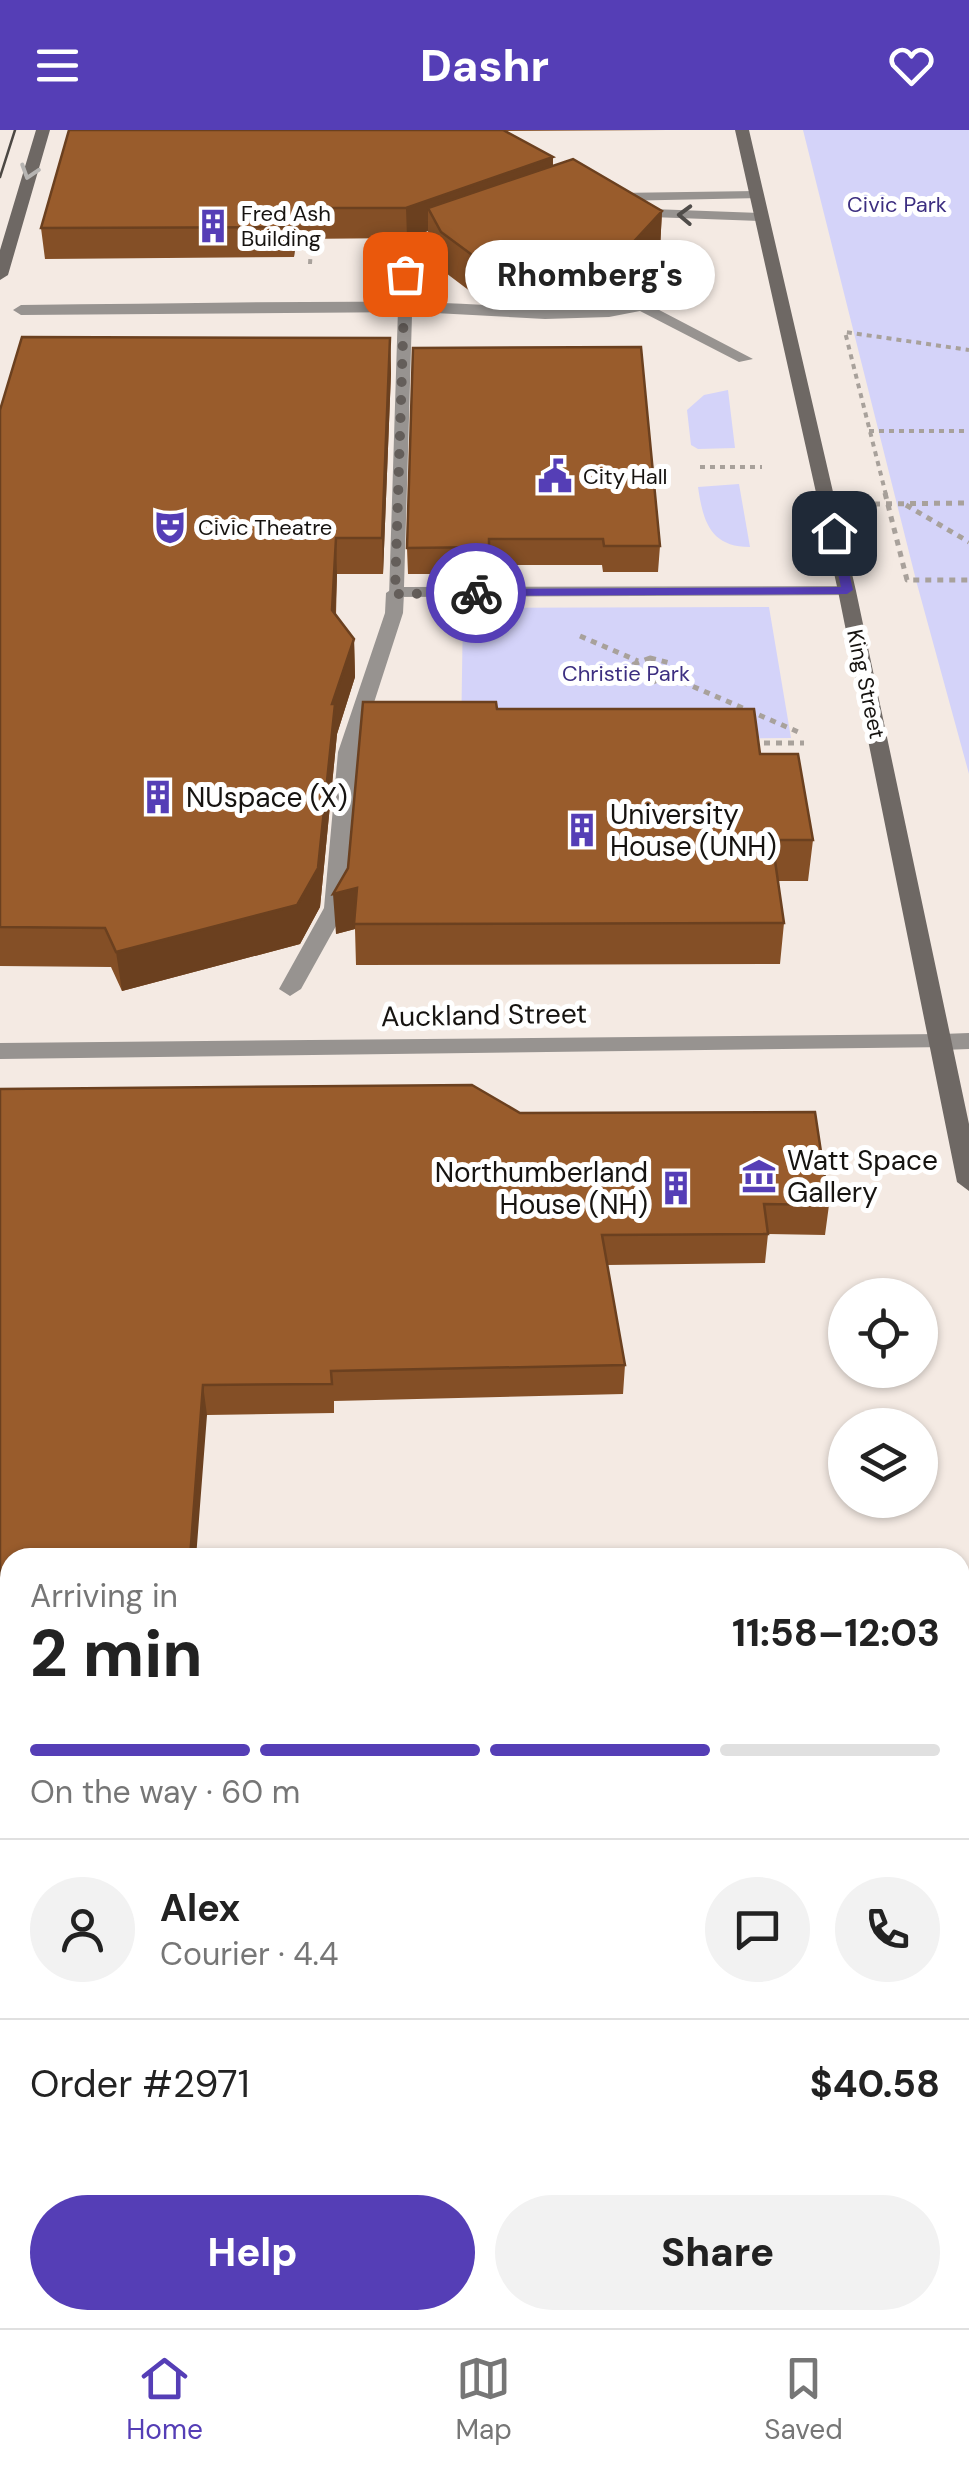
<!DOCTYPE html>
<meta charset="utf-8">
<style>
:root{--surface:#fff;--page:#f2f2f2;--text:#222;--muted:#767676;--line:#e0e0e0;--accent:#553eb6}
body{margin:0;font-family:"DM Sans",sans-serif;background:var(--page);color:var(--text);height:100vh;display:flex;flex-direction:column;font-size:38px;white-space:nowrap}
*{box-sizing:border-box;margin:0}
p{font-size:32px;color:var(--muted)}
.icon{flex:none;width:55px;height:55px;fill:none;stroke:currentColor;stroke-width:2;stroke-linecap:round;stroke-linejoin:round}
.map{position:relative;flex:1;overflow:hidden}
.sheet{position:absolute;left:0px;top:1418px;width:970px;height:782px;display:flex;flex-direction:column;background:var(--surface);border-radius:30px 30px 0 0;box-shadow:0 2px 8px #0004}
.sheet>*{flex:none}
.controls{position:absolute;left:828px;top:1148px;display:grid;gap:20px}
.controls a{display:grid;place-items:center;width:110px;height:110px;border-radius:50%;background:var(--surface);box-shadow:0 2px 8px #0004;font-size:50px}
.pin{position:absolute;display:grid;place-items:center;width:85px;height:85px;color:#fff;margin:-42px;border-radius:20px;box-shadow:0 5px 15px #0006}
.courier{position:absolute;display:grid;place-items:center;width:100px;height:100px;margin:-50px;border:8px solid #553eb6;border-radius:50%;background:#fff;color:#222;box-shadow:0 2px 12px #0007}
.bubble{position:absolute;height:70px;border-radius:35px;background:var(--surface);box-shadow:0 2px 8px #0004;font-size:32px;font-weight:800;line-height:70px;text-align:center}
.headline em{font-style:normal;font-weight:800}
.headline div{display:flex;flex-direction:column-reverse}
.headline{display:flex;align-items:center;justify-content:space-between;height:170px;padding:0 30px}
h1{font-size:65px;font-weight:800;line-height:75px}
.bar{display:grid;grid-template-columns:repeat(4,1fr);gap:15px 10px;align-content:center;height:120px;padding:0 30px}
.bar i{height:12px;border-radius:8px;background:var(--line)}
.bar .on{background:var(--accent)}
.bar p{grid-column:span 4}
.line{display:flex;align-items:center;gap:25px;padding:0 30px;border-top:2px solid var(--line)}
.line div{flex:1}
.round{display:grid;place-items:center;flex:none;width:105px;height:105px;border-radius:52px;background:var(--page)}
.button{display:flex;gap:20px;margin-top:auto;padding:20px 30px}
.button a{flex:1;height:115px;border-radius:60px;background:var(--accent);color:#fff;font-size:40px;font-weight:800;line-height:115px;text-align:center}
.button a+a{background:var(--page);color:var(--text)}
header{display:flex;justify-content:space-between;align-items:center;height:130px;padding:0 30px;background:var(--accent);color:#fff;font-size:45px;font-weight:800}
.tab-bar{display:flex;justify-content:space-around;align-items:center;height:140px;border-top:2px solid var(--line);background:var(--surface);font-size:28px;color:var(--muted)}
.tab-bar a{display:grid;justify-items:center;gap:5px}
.tab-bar .on{color:var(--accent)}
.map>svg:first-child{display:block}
.green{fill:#d4d3f9}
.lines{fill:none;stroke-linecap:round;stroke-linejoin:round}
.path-far1{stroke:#a8a19b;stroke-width:4;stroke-dasharray:5 5;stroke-linecap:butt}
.path{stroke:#a8a19b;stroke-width:5;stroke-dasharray:6 6;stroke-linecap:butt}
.service{fill:#979390;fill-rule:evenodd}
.pedestrian{fill:#979390;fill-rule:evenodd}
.minor{fill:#979390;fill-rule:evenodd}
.tertiary{fill:#979390;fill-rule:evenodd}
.secondary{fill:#6e6864;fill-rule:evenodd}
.tram{stroke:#4c4844;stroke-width:2.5}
.wall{fill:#844f26}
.shaded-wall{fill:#6b401f}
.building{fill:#995c2c;stroke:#6b401f;stroke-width:2.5}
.oneway{stroke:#b6b4b2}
.oneway2{stroke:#504d4a}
.route{fill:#553eb6}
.done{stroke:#645e5a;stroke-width:10;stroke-dasharray:0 18}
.labels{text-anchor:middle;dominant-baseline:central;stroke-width:10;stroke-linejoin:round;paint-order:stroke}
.far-park-label{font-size:22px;fill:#3d2f81;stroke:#fff}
.far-poi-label{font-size:22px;fill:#161310;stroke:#fff;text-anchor:start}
.far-street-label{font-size:22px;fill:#161310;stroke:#fff}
.poi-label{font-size:28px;fill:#161310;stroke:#fff;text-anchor:start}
.street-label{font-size:28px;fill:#161310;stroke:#fff}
</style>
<header><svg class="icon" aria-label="menu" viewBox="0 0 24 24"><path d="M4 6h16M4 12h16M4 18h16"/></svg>Dashr<svg class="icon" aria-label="heart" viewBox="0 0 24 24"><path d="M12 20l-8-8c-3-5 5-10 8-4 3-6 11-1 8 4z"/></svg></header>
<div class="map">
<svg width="969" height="2198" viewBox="0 0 969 2198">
<rect width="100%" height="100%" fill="#f4eae3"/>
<path class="green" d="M803,0H969V644L917,454Z
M728,260L735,318L698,319L691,315L687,280L704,265Z
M739,354L750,417C710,417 703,391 698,357Z
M769,477L791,608L461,610L463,478Z"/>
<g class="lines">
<path class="path-far1" d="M310,134L312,102
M869,301H969
M700,337H762
M886,365L845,202L969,220"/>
<path class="path" d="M885,363L907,450H969
M874,374L969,373
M906,375L969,412
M580,506L638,531
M650,528L670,533L674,543L653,552L633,542L634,534Z
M671,547L803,604
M752,613H804"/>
<path class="service" d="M453,94L465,97L414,117L404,457L847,456L856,461L853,465L389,467L400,115Z
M960,1744H969V1774H960Z"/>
<path class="pedestrian" d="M642,171L753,229L739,232L640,181L609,187L545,189L416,182L21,185L13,180L21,175C151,174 282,171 412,172C490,173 565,185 642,171Z
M395,457L404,463L403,483L358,622L346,778L301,859L290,866L279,859L324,778L338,622L385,483L386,463Z"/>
<path class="minor" d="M756,61L761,62V68L617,71L610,67L617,63Z
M631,73L652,79L760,83L767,87L760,91L651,87L626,80V74Z
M969,903V919L942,920L930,912L942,904Z"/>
<path class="tertiary" d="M942,904L950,907L954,912L950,917L0,929V913Z"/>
<path class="secondary" d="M36,0H50L8,145L0,150V120Z
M735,0H749L856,461L969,994V1061L957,1052L838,461Z"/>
<path class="tram" d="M0,47L15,0"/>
</g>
<path class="wall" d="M69,0H666L506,1L553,27V36L662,81L660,119L613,171H483L442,140L429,116L428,101L407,108L296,109L294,127L45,129L41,98Z
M390,208L391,243L383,444H337L336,485L354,509L355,547L337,604L320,777L300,814L122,861L111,837L0,836V280Z
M413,218L660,416L658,442H603L602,435H489V444H408L407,418Z
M497,579L760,624L813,710L808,751H778L784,793L780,834L356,835L355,799L336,804Z
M0,959L520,983L829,1075L825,1105L768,1104L765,1133L607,1135L625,1235L623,1264L334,1271V1283L207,1285L10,1428V1620H0Z"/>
<path class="shaded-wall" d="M553,27L552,56L428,78V101L407,108L406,78Z
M295,78L296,109L294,127L292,97Z
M662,81L660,119L613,171L614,133Z
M390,208L391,243L383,444L382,408Z
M336,408L337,444L334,517L332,480Z
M354,509L355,547L337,604L320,777L300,814L122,861L116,822L332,574Z
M357,758L355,799L336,804L333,764Z
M203,1255L207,1285L196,1428H190Z"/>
<path class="building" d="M69,0H503L553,27L406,78H295L292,97L41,98Z
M573,29L662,81L614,133H483L441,102L428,78Z
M22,207L390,208L382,408H336L332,480L354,509L332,574H335L318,738L297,775L116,822L105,798L0,797V280Z
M641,217L660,416H604L603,409H489V417L407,418L413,218Z
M363,572H496L497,579H754L760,624H798L813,710H772L784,793L354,794L357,758L333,764L348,738Z
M472,955L520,983L815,982L829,1075L764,1074L768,1104L602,1105L625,1235L331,1241L332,1254L203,1255L190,1428H10V1592H0V959Z
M0,1758H10V2190H960V2044L969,2108V2198H0Z"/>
<defs><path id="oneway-chevron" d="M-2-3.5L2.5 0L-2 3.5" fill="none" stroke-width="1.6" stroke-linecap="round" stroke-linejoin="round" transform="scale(2.5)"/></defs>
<use class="oneway" href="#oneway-chevron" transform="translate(29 42) rotate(108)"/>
<use class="oneway2" href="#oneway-chevron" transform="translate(685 85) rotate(-178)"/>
<path class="route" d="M834,400L840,403L853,460L847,464L476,466L470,463L476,459L841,457L829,403Z"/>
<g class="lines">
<path class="done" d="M405,144L395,464L476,463"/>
</g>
<defs>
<g id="building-bare" transform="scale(2.7)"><path d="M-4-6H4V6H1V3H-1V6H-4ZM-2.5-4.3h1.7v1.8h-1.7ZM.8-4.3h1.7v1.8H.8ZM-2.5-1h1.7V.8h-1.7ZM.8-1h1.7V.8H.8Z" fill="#553eb6" stroke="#fff" stroke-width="2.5" paint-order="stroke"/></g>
<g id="civic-bare" transform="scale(2.7)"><path d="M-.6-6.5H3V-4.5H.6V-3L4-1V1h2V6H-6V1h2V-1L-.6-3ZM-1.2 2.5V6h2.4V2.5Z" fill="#553eb6" stroke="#fff" stroke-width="2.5" paint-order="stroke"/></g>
<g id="theatre-bare" transform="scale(2.7)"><path d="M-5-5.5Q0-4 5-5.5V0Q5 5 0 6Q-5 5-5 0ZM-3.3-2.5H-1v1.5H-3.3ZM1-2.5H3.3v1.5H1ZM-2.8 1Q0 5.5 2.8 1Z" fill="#553eb6" stroke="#fff" stroke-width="2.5" paint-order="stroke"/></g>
<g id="museum-bare" transform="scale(2.7)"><path d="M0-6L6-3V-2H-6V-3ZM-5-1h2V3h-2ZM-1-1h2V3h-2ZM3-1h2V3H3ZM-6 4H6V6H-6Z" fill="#553eb6" stroke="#fff" stroke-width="2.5" paint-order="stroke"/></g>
</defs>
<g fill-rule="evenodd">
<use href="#building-bare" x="213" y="96"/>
<use href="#civic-bare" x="555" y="346"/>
<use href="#theatre-bare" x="170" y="397"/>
<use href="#building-bare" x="158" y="667"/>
<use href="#building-bare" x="582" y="700"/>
<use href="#museum-bare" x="759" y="1046"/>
<use href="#building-bare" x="676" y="1058"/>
</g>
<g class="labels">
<g class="far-park-label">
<text x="897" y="74">Civic Park</text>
<text x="626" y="543">Christie Park</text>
</g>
<g class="far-poi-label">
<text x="241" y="83">Fred Ash<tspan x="241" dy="25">Building</tspan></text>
<text x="583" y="346">City Hall</text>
<text x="198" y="397">Civic Theatre</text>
</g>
<g class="far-street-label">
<text transform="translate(866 554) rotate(78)">King Street</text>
</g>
<g class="poi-label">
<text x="186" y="667">NUspace (X)</text>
<text x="610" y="684">University<tspan x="610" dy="32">House (UNH)</tspan></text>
<text x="787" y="1030">Watt Space<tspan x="787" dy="32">Gallery</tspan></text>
<text x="648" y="1042" text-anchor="end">Northumberland<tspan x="648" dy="32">House (NH)</tspan></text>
</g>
<g class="street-label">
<text transform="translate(484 885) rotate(-1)">Auckland Street</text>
</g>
</g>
</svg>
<div class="controls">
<a><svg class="icon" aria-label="locate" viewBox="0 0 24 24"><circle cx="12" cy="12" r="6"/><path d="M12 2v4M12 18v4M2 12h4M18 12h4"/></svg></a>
<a><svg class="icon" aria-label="layers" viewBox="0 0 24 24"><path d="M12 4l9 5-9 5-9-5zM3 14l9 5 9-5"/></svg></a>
</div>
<div class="pin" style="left:405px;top:144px;background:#ea580c"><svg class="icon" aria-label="bag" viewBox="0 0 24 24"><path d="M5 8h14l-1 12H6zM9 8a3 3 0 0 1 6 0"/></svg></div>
<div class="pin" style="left:834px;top:403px;background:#1f2937"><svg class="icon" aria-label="home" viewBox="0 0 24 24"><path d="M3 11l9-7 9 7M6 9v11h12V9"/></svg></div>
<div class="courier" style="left:476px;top:463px"><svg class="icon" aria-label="bike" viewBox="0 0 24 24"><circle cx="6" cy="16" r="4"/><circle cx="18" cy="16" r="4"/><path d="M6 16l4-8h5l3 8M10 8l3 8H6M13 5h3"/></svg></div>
<div class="bubble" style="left:465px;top:110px;width:250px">Rhomberg's</div>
<section class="sheet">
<div class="headline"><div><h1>2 min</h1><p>Arriving in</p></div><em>11:58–12:03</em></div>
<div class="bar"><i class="on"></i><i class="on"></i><i class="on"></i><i></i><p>On the way · 60 m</p></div>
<div class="line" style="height:180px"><a class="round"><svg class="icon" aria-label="person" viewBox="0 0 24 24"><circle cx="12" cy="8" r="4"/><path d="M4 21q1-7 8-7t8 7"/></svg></a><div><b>Alex</b><p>Courier · 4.4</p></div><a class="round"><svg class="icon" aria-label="chat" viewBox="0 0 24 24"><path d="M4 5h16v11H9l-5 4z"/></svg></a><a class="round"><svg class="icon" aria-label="phone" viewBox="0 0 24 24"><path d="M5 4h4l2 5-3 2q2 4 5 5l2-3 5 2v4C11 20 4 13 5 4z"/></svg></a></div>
<div class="line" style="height:130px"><div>Order #2971</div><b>$40.58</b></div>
<div class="button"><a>Help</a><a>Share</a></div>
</section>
</div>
<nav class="tab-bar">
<a class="on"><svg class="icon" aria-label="home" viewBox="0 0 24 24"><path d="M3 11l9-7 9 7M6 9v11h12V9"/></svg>Home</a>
<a><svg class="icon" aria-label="map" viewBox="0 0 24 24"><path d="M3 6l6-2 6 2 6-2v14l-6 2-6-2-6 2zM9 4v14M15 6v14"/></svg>Map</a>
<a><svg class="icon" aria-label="saved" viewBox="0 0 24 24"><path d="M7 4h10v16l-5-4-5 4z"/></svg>Saved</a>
</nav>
